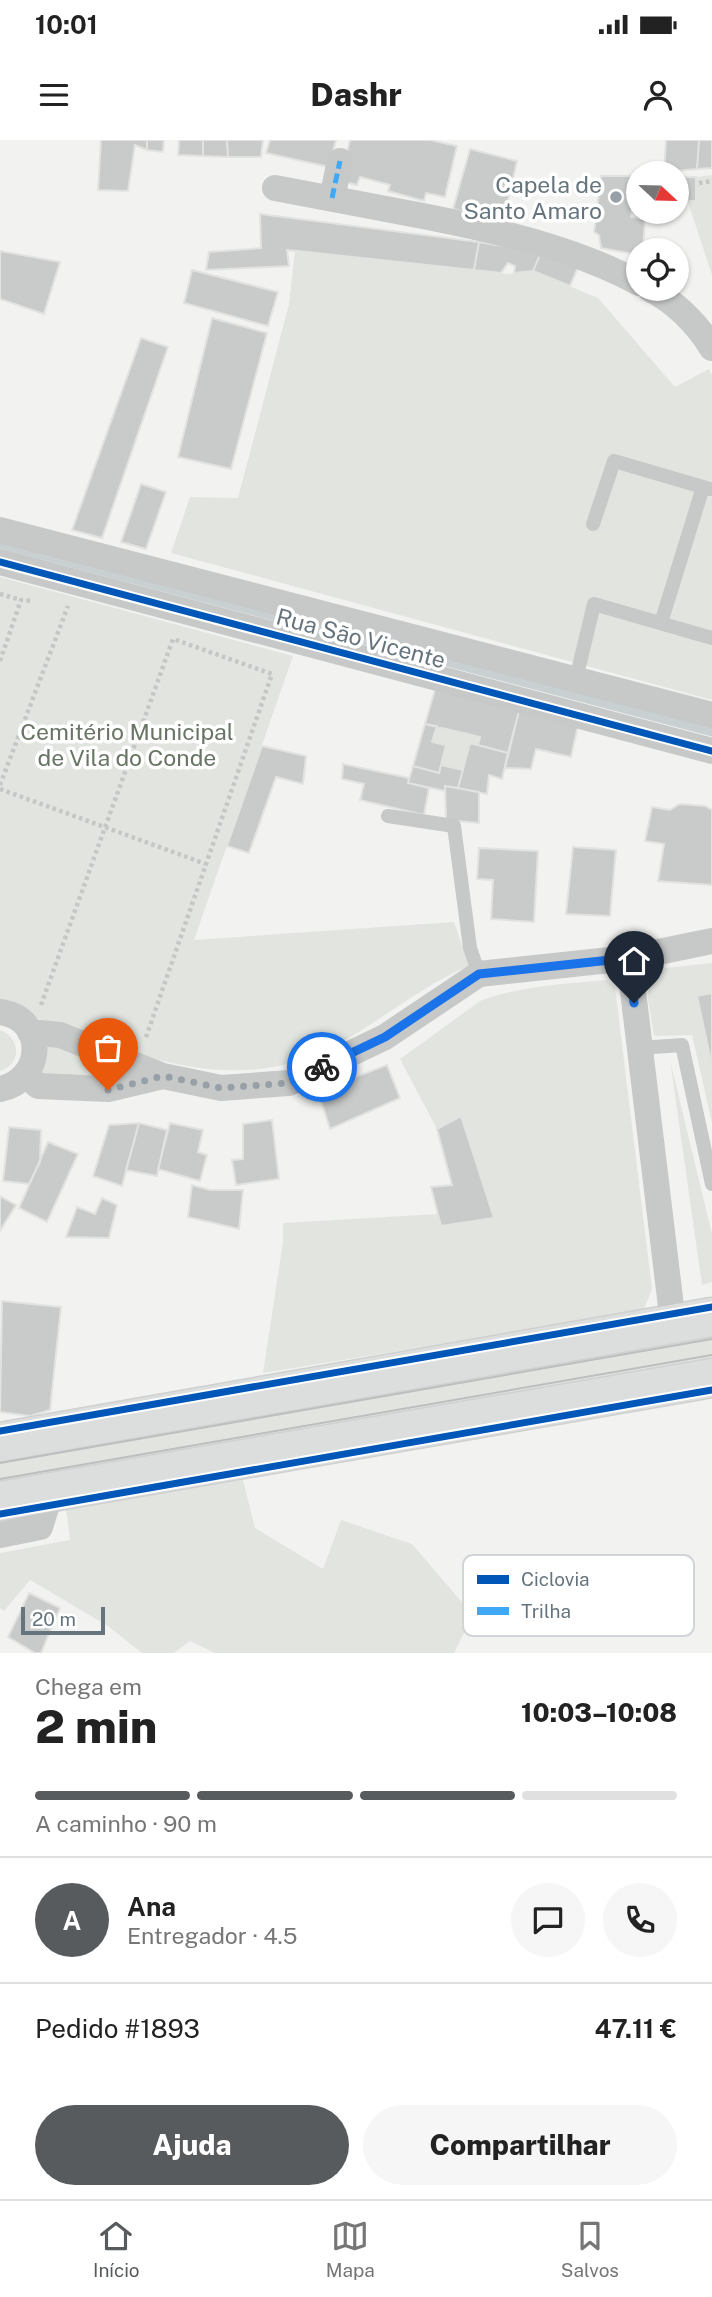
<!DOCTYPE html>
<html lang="pt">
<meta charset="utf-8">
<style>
:root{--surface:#fff;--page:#f6f6f6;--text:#222;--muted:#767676;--line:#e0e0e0;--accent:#575b5d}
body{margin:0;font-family:"Public Sans",sans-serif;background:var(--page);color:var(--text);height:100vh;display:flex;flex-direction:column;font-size:26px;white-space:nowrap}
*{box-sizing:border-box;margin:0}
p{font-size:23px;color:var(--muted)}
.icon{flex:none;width:38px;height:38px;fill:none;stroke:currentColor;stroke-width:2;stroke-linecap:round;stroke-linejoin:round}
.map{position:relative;height:1513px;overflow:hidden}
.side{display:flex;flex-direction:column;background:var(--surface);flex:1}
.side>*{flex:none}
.needle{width:46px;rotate:112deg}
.fabs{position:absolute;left:626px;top:21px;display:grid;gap:14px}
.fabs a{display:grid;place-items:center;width:63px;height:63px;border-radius:50%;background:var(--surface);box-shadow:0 2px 5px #0004;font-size:35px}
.scale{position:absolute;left:21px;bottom:18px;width:84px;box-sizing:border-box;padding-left:7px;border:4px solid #66747d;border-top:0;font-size:19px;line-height:24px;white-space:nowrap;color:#66747d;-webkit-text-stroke:5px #fff;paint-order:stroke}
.pin{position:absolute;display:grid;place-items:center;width:60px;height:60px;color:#fff;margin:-72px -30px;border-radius:50% 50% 50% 0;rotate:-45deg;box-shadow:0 0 7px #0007}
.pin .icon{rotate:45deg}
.courier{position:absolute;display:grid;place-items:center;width:70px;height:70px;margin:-35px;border:5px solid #1a73e8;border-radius:50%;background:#fff;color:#222;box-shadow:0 2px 9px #0007}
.summary em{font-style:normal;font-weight:800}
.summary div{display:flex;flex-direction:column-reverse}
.summary{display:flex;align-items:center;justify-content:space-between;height:119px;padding:0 35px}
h1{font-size:46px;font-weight:800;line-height:52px}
.bar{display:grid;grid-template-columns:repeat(4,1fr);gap:10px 7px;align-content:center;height:84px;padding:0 35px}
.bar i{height:9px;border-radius:5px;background:var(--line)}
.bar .active{background:var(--accent)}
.bar p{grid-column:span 4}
.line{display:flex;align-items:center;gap:18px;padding:0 35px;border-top:2px solid var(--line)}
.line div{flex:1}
.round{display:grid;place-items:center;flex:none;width:74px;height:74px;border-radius:37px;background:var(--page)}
.action{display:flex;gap:14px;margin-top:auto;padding:14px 35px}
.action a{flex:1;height:80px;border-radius:42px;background:var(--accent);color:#fff;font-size:28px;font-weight:800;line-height:80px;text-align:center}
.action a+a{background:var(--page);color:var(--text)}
.status{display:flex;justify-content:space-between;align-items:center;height:49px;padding:0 35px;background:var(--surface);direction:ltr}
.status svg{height:19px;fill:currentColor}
header{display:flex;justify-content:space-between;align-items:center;height:91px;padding:0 35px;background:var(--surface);font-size:32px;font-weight:800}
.tab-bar{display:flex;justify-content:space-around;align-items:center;height:98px;border-top:2px solid var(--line);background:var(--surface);font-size:19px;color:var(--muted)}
.tab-bar a{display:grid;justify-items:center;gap:4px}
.tab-bar .active{color:var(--accent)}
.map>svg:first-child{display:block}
.green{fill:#e2e5df}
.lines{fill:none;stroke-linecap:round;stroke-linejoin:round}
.stream{stroke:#c8d0d1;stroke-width:9}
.building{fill:#c9cbcb;stroke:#e2e2e0;stroke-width:2}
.secondary-casing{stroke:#cfd0d0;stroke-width:41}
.path{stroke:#c5c6c6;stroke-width:4.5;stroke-dasharray:3.5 3.5;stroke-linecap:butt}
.lane{stroke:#c7c8c8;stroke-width:14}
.street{stroke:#c7c8c8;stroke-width:26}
.secondary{stroke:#dcdddd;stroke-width:38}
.tram{stroke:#bcbebf;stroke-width:2}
.quiet{stroke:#3fa9f5;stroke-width:5;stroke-dasharray:10 5;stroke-linecap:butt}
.cycleway-casing{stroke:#fff;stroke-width:11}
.cycleway{stroke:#0057b8;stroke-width:7}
.done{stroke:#97a0a6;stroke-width:7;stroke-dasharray:0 12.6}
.route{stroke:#1a73e8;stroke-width:9}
.poi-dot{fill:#97a0a6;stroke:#fff;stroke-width:2.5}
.labels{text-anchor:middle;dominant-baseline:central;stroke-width:7;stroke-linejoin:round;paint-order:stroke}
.poi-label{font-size:23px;fill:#66747d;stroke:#fff;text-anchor:end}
.street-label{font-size:23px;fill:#66747d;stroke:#fff}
.park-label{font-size:23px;fill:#687564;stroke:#fff}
.key{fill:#fff;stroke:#d1d5d8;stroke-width:2}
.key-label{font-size:19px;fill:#66747d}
</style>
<div class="status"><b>10:01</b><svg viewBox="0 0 49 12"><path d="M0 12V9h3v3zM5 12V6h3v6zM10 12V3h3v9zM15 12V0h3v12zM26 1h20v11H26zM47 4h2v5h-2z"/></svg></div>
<header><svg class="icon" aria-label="menu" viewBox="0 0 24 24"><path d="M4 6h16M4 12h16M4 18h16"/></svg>Dashr<svg class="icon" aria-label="person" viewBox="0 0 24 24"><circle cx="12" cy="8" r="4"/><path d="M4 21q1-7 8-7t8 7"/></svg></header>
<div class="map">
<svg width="712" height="1513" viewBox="0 0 712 1513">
<rect width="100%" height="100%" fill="#f2f2f1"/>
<path class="green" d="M712,35V135L688,62L696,61V37Z
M295,111L508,134L533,131L598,158L675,247L709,229L712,236V560L171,413L190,357L238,358L289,164Z
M0,437L293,516L194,800L454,782L469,826C415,848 371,891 317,914C212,959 99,900 0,864Z
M437,586L480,597L478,605L470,604L463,630L441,625L446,606L432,602Z
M712,823V853L697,856L712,926V983L692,895L654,896L648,860L649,843L665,828Z
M607,840L615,847L652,1149L643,1171L263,1233L283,1102V1083L437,1074L441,1086L494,1077L461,977L437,989L400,919L480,861C519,846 565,844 607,840Z
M0,890C21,898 22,924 0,931Z
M42,902L120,932L119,935H36Z
M670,920L712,1094V1142L702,1145Z
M712,1188V1229L0,1346V1312Z
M243,1340L255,1388L323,1429L341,1380L412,1404L473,1475L454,1513H215L190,1501L174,1513H142L108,1486L30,1440L4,1471L0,1468V1413L70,1400L66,1368L207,1344Z"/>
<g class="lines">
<path class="stream" d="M0,404L712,592"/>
</g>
<path class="building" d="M101,0H147V10L135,5L128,51L98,50Z
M147,0H164L163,12L147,10Z
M179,0H203V16L178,15Z
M203,0H227L228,17L203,16Z
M227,0H263L261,17H228Z
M270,0H336L329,27L266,13Z
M350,0H430L457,6L445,57L426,53L424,61L388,51L390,45L360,37L357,45L340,41Z
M666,0H699L697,29L664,32Z
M699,0H712V28L697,29Z
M470,9L517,21L503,82L453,69Z
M601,36H636L631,77L645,79L643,110H639V115L601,108L599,95L594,92Z
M677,37H696V61H677Z
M260,74L479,102L474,130L287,110L289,126L206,130L209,112L261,108Z
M479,102L496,105L542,110L533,131L514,133L515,126L508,123L501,133L474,130Z
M542,110L579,125L570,146L533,131Z
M0,111L60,122L44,174L0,159Z
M192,130L278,152L268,186L184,163Z
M212,178L267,193L231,329L178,317Z
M141,198L168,207L102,398L72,390Z
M141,344L166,352L146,409L121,402Z
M436,546L519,571L508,613L478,605L480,597L425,584Z
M519,571L578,586L571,617L536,609L531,629L505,628Z
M425,584L437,586L432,602L446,605L439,633L413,626Z
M470,603L508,613L502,639L489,635L487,654L458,648Z
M262,606L306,616L303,644L276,637L249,713L227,706Z
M343,624L409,638L408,643L429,648L424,675L360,660L364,644L342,639Z
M441,625L463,630L458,648L445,646V651L408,643L413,626L439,633Z
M445,646L479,652V683L446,680Z
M680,664L705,666L712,670V745L658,741L664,704L645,701L652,667L670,670Z
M573,707L616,710L610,776L566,774Z
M479,708L538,711L534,782L491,779L493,740L477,739Z
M712,853V926L697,856Z
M387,925L400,958L330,989L318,951Z
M461,976L494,1078L441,1086L431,1047L452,1045L437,989Z
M272,980L279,1039L236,1045L232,1020L243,1019V984Z
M139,983L122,1046L93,1036L109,985Z
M139,983L167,990L157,1036L126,1030Z
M170,983L203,990L198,1012L207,1015L200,1041L158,1029Z
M9,987L41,990L40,1022L29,1044L3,1041Z
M48,1002L78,1014L47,1082L19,1068Z
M192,1045L210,1050H243L239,1089L188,1077Z
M0,1056L16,1065L0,1091Z
M102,1058L117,1065L109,1098L66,1097L77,1067L95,1074Z
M2,1161L61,1167L50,1270L30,1276L0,1272Z
M29,1453L60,1468L41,1513H35L8,1497Z"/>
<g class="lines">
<g class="secondary-casing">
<path id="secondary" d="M0,1302L712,1177
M0,1361L712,1238"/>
</g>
<path class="path" d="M699,43L712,41
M0,454L21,460
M0,521L21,460L32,461
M0,645L68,466
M0,649L206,724
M41,865L173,499L272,534L145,900"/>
<path class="lane" d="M593,384L614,321L703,347
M661,483L703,347L710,349
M576,539L594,464L712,498
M388,676L454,686L470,808L479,834
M639,908L682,905L712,1044"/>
<path class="street" d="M275,48C324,57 374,67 423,76C498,91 571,107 639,143
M332,58L340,21
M650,149C675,162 697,184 712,208
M0,390L712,575
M0,422L712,611
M629,818L673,1183
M0,872C47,878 45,940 0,949
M30,892L60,895L163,936L221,948L289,943L385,897L479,834L629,818L712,801
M26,935L38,946L108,949L163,936
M0,1395L40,1387L51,1352"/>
<use href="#secondary" class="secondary"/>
<path class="tram" d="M0,1323L712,1199
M0,1339L712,1215"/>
<path class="quiet" d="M332,58L340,21"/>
<g class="cycleway-casing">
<path id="cycleway" d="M0,422L712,611
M0,1291L712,1167
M0,1374L712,1250"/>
</g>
<use href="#cycleway" class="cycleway"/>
</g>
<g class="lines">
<path class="done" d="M108,950L163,936L221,948L289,943L322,927"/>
<path class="route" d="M322,927L385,897L479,834L629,818L634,863"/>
</g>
<circle class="poi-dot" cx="616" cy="57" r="7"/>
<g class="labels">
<g class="poi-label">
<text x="602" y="44">Capela de<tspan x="602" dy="26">Santo Amaro</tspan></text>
</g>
<g class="street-label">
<text transform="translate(361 498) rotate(15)">Rua São Vicente</text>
</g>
<g class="park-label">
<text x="127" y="591">Cemitério Municipal<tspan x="127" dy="26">de Vila do Conde</tspan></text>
</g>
</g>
<rect x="463" y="1415" width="231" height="81" rx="10" class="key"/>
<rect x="477" y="1435" width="32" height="9" fill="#0057b8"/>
<rect x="477" y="1467" width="32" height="8" fill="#3fa9f5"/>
<g class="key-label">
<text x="521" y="1446">Ciclovia</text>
<text x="521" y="1478">Trilha</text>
</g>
</svg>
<div class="fabs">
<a><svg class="needle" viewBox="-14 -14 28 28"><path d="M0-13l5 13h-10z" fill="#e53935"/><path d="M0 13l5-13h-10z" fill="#767676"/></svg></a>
<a><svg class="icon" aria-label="locate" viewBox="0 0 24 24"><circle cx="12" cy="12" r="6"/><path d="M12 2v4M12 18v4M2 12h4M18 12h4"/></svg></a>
</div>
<div class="scale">20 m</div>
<div class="pin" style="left:108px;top:950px;background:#ea580c"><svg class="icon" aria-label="bag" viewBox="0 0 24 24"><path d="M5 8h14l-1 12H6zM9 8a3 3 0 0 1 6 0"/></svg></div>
<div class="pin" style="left:634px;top:863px;background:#1f2937"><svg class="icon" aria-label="home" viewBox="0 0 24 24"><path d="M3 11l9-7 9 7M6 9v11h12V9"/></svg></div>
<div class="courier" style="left:322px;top:927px"><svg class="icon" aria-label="bike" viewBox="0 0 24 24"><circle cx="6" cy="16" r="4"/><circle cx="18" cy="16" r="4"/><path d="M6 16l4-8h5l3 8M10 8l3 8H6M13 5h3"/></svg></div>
</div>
<section class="side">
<div class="summary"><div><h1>2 min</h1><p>Chega em</p></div><em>10:03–10:08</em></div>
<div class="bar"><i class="active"></i><i class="active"></i><i class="active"></i><i></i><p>A caminho · 90 m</p></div>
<div class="line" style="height:126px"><b class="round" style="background:var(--accent);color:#fff">A</b><div><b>Ana</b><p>Entregador · 4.5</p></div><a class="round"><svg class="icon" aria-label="chat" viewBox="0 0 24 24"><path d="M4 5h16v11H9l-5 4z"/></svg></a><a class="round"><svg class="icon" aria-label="phone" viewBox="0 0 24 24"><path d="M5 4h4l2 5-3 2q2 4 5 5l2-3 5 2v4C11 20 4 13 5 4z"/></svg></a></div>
<div class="line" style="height:91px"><div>Pedido #1893</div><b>47.11 €</b></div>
<div class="action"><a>Ajuda</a><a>Compartilhar</a></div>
</section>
<nav class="tab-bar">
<a class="active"><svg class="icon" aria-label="home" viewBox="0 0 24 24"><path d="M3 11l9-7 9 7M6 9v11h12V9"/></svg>Início</a>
<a><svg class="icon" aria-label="map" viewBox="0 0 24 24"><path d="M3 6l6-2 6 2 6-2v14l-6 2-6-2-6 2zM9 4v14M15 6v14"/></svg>Mapa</a>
<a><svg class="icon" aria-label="saved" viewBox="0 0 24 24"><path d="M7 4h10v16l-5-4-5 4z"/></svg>Salvos</a>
</nav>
